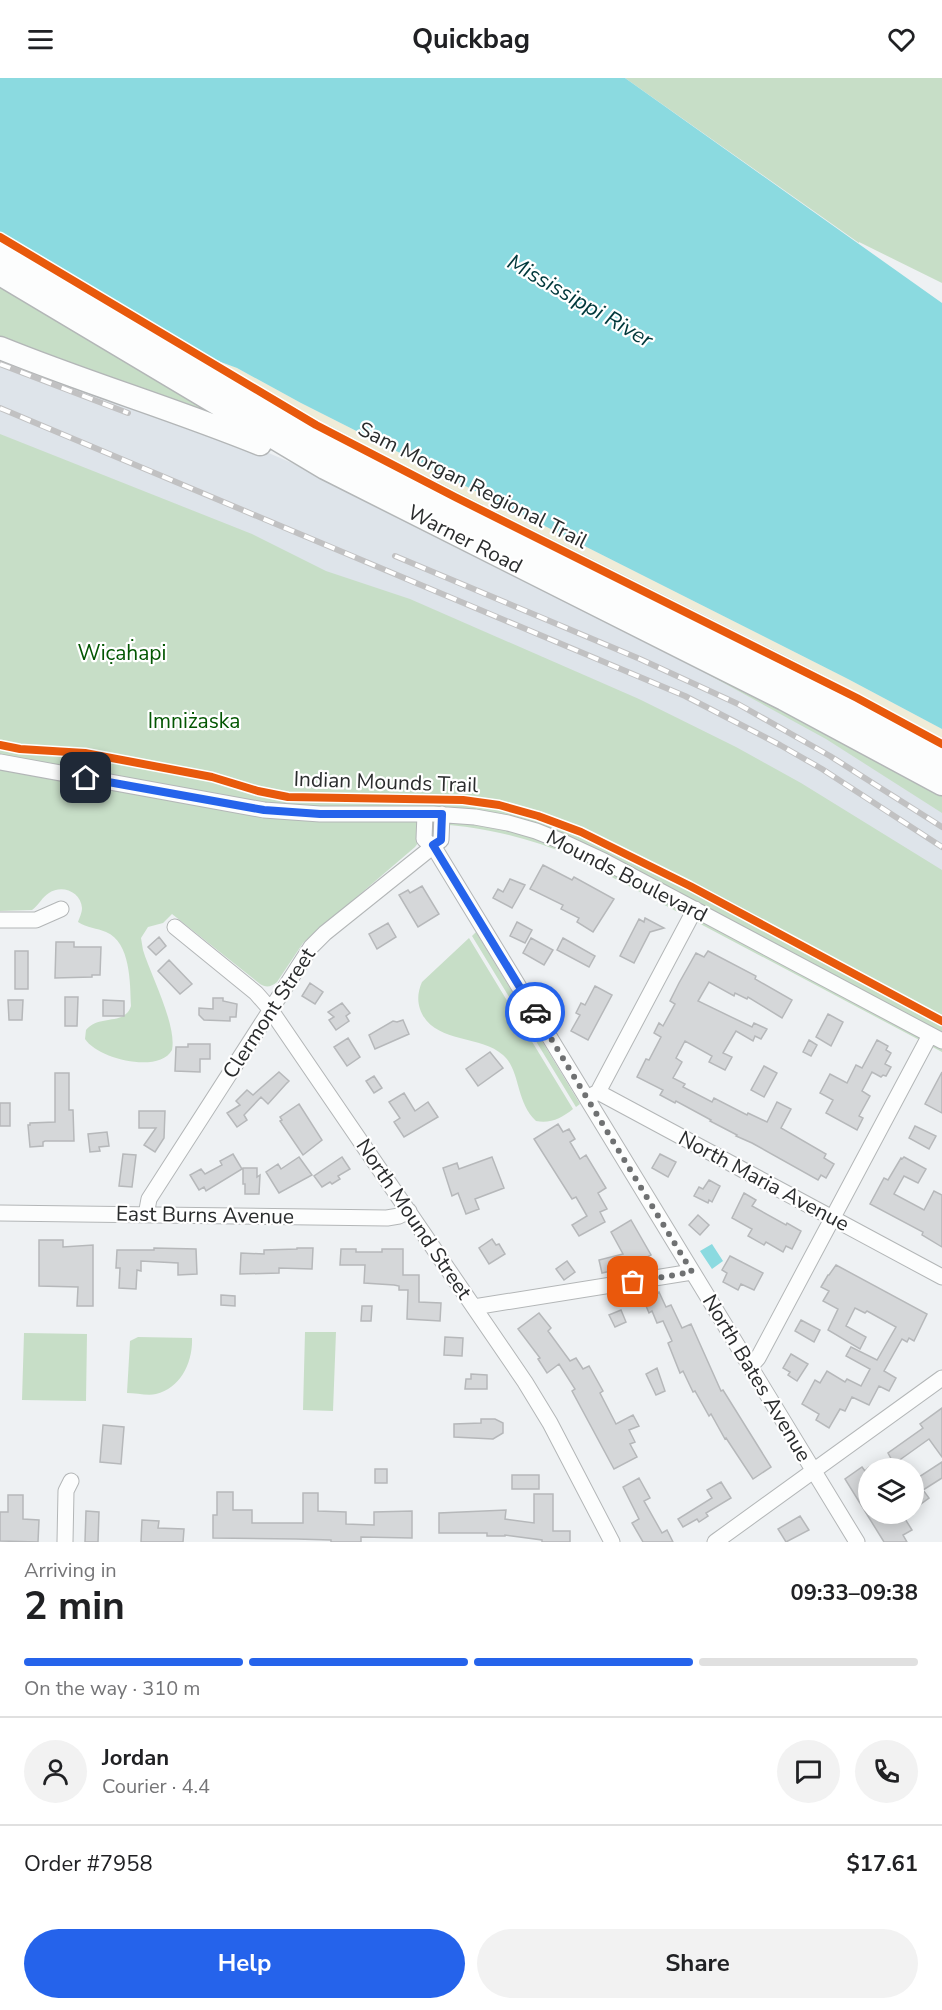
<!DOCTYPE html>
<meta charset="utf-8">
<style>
:root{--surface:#fff;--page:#f2f2f2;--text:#202124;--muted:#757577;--line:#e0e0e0;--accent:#2563eb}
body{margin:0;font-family:"Nunito Sans",sans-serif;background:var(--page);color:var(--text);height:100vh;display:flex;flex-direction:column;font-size:22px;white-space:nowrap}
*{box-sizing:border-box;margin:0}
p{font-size:20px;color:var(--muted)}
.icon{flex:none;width:33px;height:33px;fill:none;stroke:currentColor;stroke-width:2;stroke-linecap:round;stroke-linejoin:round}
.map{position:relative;height:1464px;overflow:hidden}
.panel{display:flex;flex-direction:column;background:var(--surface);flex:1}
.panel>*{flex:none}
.buttons{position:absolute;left:858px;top:1380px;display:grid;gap:12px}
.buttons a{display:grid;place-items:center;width:66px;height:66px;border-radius:50%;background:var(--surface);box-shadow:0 3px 15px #0003;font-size:30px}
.pin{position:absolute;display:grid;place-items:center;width:51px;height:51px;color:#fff;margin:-26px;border-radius:12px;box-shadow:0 3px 9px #0006}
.courier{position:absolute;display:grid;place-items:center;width:60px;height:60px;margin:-30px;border:4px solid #2563eb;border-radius:50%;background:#fff;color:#222;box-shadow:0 2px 8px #0007}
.head em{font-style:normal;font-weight:700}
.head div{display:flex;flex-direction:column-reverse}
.head{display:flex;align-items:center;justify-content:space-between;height:102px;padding:0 24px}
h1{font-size:39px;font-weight:700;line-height:45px}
.bar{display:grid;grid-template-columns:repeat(4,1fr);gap:9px 6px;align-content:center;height:72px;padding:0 24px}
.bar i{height:8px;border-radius:4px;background:var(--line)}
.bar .selected{background:var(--accent)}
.bar p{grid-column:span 4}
.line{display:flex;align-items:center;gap:15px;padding:0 24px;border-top:2px solid var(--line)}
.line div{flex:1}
.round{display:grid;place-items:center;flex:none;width:63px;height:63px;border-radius:32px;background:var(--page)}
.primary-button{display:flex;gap:12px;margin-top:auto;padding:12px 24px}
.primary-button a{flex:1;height:69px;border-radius:36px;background:var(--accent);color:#fff;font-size:24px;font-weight:700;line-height:69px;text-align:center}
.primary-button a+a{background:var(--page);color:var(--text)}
header{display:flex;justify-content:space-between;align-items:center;height:78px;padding:0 24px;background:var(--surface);font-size:27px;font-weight:700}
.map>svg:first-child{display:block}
.built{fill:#dee4ea}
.green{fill:#c7dec7}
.sand{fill:#efecd8}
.water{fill:#8bdae0}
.building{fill:#d5d7d9;stroke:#b6b8ba;stroke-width:1.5}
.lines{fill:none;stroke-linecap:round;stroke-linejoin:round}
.minor-casing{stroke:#b3b6b7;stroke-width:17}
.highway-casing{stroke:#b3b6b7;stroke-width:25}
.minor{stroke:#fcfdfd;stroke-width:15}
.highway{stroke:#fcfdfd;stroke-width:22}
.rail-casing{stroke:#c1c1c2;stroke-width:6}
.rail{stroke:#fff;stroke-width:4;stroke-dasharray:11;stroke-linecap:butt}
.cycleway-casing{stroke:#fff;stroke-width:11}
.cycleway{stroke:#e8590c;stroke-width:8}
.done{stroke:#6f7172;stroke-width:6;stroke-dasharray:0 10.8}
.route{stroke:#2563eb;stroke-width:8}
.labels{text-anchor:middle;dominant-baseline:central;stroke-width:4.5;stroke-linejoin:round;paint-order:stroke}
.street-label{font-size:21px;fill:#2a2c2d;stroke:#fff}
.park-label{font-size:21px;fill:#035602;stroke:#fff}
.water-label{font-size:22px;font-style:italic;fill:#00383b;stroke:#fff}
</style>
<header><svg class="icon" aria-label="menu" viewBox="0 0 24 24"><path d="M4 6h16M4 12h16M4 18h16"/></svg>Quickbag<svg class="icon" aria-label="heart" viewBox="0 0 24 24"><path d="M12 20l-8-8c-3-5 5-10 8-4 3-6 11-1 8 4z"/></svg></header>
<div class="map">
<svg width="942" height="1464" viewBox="0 0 942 1464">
<rect width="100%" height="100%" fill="#eef1f3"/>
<path class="built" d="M0,276L238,362L292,385L699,588L796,641L942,732V801L0,366Z"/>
<path class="green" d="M625,0H942V205L859,164V165Z
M0,207L218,336L215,342L0,263Z
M318,344L329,347L483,426L482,429Z
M325,355C529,462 740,558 942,670V673L409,402Z
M0,356L252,456L326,493L410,521L639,621L736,669L801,705L942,792V974L574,779C524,757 474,747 419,745L418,765L415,769L303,865L277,904C271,909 266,910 260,906L172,836L163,845L148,849L141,860L143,872C151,898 177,947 172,972C159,996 98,981 85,961L86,952C99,936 125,948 131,928C130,906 131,864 106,854C97,850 87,850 78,844C79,841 82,835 82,830C81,814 62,806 49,815C42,819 39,827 32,832L0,833Z
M493,431L852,611L942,660V663L859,618L491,434Z
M689,586L757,616L942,716V735L826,661Z
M476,854L580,1026L576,1029L472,858Z
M469,860L573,1031C562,1040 550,1046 536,1043C515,1023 521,993 503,977C480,956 432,966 420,931C417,922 418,913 422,904Z
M305,1254H336L333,1333L303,1332Z
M24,1255L87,1256L86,1323L22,1322Z
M138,1259L192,1260C193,1284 181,1310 156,1316C148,1318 136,1315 127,1315L130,1263Z"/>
<path class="sand" d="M207,279L237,290L301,325L848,601L942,651V660C741,549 531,455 329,347L316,343Z"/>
<path class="water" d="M0,0H625L942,225V651L848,601L301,325L237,290L207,279L0,154Z
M712,1166L723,1183L712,1191L700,1173Z"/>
<path class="building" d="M543,787L572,802L574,799L614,821L593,854L577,844L579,840L561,831L563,827L530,811Z
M510,801L525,807L512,830L493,820L498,811L503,814Z
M422,808L439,836L418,849L399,817L408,812L410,815Z
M645,840L664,850L650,854L634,885L620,878L639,841L644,844Z
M517,844L532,852L525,865L510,858Z
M388,845L396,859L377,871L369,856Z
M159,859L166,868L156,877L148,869Z
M531,860L553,872L544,887L523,875Z
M563,860L595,878L589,889L557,872Z
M56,864H74V869H101L100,897H92V899L55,900Z
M15,873H28V911H15Z
M708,873L756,898L755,901L792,922L782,940L748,919L747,921L735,915L734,918L709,904L698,923L752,949L754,945L767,951L761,961L755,958L753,963L736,953L723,975L732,979L725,992L709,984L712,978L685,963L676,980L682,984L673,1000L685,1006L683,1009L712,1024L714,1020L747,1037L748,1035L767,1044L777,1024L791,1031L781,1050L826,1076L824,1080L834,1086L826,1100L821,1097L818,1102L752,1065L736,1058L737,1057L710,1043L711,1042L676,1023L675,1025L660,1017L663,1012L637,999L646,981L649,982L661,959L654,955L659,945L663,948L675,926L670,923L679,905L696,875L704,879Z
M169,882L192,906L180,916L158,893Z
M310,905L323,914L315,926L302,918Z
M595,908L612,917L588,962L571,953L580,937L576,935L581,925L585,927Z
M65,919H78L77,948H65Z
M213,920H223V923L237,926L236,939H230V943L204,942L199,937V930L213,931Z
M8,922H23L22,942H9Z
M103,922L124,923V938H103Z
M342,925L350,935L346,938L349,943L336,952L329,942L334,939L328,934Z
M828,936L843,944L831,968L816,959Z
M403,942L409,956L375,971L369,957L393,943L397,944Z
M348,960L360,979L347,988L334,969Z
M809,962L817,967L811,978L803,974Z
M877,962L888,968L886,972L891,975L885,986L891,989L886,998L883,997L881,999L872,994L862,1013L870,1018L859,1038L863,1040L857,1052L826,1035L833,1022L820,1015L830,996L847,1005L856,987L862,990Z
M188,966H210V981H200V994L175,993L176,969H188Z
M490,974L503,990L478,1008L466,991Z
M764,988L777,995L764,1019L751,1012Z
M279,994L289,1003L286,1006L268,1026L261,1019L244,1037L247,1042L237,1049L227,1035L240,1027L236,1023L247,1012L253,1017Z
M942,994V1035L925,1026Z
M55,995H69V1032H73L74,1063H45L43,1064V1068L30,1069L28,1047H30V1045L55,1044Z
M374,998L382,1010L374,1015L366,1003Z
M404,1015L415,1033L428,1024L438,1039L404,1059L394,1044L400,1040L389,1024Z
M0,1025H10V1048H0Z
M299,1026L322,1062L303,1077L280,1043L282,1042L280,1039Z
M139,1033H165L164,1060L155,1074L144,1067L156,1050H139Z
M558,1046L563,1054L569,1051L575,1061L570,1064L580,1081L586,1077L606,1110L598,1115L607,1131L600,1134L605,1144L579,1158L572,1147L587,1138L576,1119L572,1121L534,1061Z
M915,1048L936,1058L929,1071L909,1060Z
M107,1054L109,1068L99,1069L100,1073L90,1074L88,1056Z
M123,1076L136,1077L132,1109L119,1108Z
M233,1076L242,1091L206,1113L204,1109L199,1112L190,1097L201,1091L205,1096L222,1087L220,1083Z
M660,1076L676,1084L668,1099L652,1090Z
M299,1079L312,1097L279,1115L266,1094L278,1086L281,1091Z
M342,1079L350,1091L338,1098L340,1101L332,1106L330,1104L322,1109L314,1098Z
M492,1079L504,1110L475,1121L479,1131L466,1136L458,1115L452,1118L443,1090L457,1085L459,1091Z
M904,1079L926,1091L918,1105L904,1098L894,1116L924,1132L934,1113L942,1117V1169L922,1157L923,1154L870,1126L884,1100L888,1102L901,1080L902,1081Z
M243,1090H257V1099L260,1097L259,1116H245V1106H243Z
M709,1102L720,1108L712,1124L709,1122L708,1125L694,1118L699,1109L703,1111Z
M744,1115L756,1122L752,1128L786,1147L787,1145L801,1153L792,1171L786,1168L783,1174L766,1164L764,1167L748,1158L752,1151L732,1140Z
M698,1137L709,1147L700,1157L689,1147Z
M631,1142L651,1177L647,1179L648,1181L633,1190L632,1188L602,1195L599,1182L623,1176L611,1154Z
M492,1161L496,1167L499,1166L505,1176L489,1186L479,1170Z
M39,1162H63V1169L93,1167V1228H77L78,1209L39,1208Z
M154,1170L196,1171L197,1196L178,1197V1185L141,1183V1193L137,1192L136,1211L119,1210L120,1190H116L117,1172H154Z
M297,1170H313L312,1191L279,1190V1195L240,1196L241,1175L264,1176V1172L297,1171Z
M341,1171H356V1174H382V1171H403V1197H419V1224L441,1225L440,1243L407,1241L408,1212H399V1208L394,1207L364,1205L365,1187H340Z
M730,1178L763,1195L754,1212L741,1206L738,1212L723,1204L727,1195L722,1192Z
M567,1183L575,1194L564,1202L556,1191Z
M836,1187L927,1236L914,1263L909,1260L907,1264L902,1261L884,1293L896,1300L889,1313L879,1308L869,1327L852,1319L845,1333L840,1331L829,1350L816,1342L819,1336L802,1326L815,1302L820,1305L827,1293L845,1304L847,1301L861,1308L870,1291L846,1278L851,1269L877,1282L896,1249L867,1233L865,1235L855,1230L846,1248L866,1259L860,1271L828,1252L838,1231L823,1223L829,1213L821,1209L828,1197H829Z
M659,1214L666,1229L671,1227L682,1250L691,1246L721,1313L723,1312L771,1389L753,1401L726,1360L725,1361L711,1336L709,1338L695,1313L693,1314L683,1293L680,1295L668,1265L672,1263L663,1243L657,1245L652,1233L649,1235L643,1221Z
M221,1217L235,1218V1228L221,1227Z
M362,1228H372L371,1243H361Z
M621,1232L626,1244L615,1249L609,1237Z
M539,1235L551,1250L548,1253L570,1283L576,1280L583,1291L589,1288L603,1313L600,1315L616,1346L633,1337L639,1348L629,1352L635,1364L630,1366L637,1379L614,1391L572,1313L575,1311L559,1286L547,1295L538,1281L540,1280L518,1251Z
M801,1242L820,1252L814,1264L795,1253Z
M445,1259L463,1260L462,1278L444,1277Z
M791,1276L808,1286L797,1303L788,1297L790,1294L783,1290Z
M657,1290L665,1313L656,1317L646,1296Z
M471,1296L487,1297V1311H465L466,1301H471Z
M942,1330V1379L929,1361L894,1386L888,1375L923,1350L920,1346Z
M481,1341H495L503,1345V1355L493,1361L454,1359V1346L481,1345Z
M103,1347L124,1349L121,1386L100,1384Z
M942,1384V1400L923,1412L929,1420L914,1431V1397L916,1401Z
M862,1389L865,1393L868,1390V1436H902L912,1452L903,1457L907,1464H884L845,1401Z
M375,1391H387V1405H375Z
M512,1397H539V1411H512Z
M639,1400L650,1420L644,1423L662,1455L667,1452L673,1464H643L632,1445L639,1441L623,1409Z
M721,1404L731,1420L706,1435L708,1438L699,1444L697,1441L683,1449L678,1441L712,1420L707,1412Z
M217,1414H233V1432H252V1445H303V1415H318V1433L346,1434V1446L374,1447V1434L412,1433V1460L361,1459V1464H331V1462L296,1461L213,1460V1437H217Z
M534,1416H553V1453H570V1464H542V1462L505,1457V1458H487V1455H439V1435L506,1432L505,1441L534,1445Z
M8,1417H23V1441L39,1442L38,1464L0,1463V1434H8Z
M86,1433L99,1434L98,1464H85Z
M800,1438L809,1452L786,1464L778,1451Z
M142,1442L159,1443L158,1450L184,1451L183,1464H141Z"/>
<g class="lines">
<g class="minor-casing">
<path id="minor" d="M0,684L264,732L320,736H433L475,739L508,745L536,753L561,763L604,783L942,963
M425,736L424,761L435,771L857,1464
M0,842H36L61,831
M175,849L256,915L270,931L525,1304L550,1345L612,1464
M598,1014L695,831
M587,1020L598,1014L942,1199
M0,1135L387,1140L399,1138L409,1133
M146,1137L149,1121L311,869L325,855L441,762L442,736
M474,1229L692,1194
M750,1289L758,1280L930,957
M65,1464L66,1413L71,1403
M715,1464L942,1300"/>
</g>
<g class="highway-casing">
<path id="highway" d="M0,174C127,249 251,328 381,397C566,496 758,582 942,683
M0,196L325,390L784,621L942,706
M0,270C86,305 174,331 260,366"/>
</g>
<use href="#minor" class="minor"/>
<use href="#highway" class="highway"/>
<g class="rail-casing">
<path id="rail" d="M0,286L128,335
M0,330L685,618L780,667L822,691L942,769
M395,478L640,581L738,626L830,678L942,749"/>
</g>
<use href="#rail" class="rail"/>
<g class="cycleway-casing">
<path id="cycleway" d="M0,159L316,347L455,419L857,620L942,666
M0,667L20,671L85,675L212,699L258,713L288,719L463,722L499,727L538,738L581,754L690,808L942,943"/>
</g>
<use href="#cycleway" class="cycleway"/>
</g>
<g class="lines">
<path class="done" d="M535,934L692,1194L633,1204"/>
<path class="route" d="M86,700L264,732L320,736H442L441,762L433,767L535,934"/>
</g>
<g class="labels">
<g class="street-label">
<text transform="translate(473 407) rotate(27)">Sam Morgan Regional Trail</text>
<text transform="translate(465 461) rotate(27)">Warner Road</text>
<text transform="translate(386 704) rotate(2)">Indian Mounds Trail</text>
<text transform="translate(627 798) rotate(27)">Mounds Boulevard</text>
<text transform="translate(269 935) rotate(-57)">Clermont Street</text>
<text transform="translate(764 1103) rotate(28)">North Maria Avenue</text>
<text transform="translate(205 1137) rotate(1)">East Burns Avenue</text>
<text transform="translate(414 1141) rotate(56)">North Mound Street</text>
<text transform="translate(757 1300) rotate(59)">North Bates Avenue</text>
</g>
<g class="park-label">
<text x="122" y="575">Wic̣aḣapi</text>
<text x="194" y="643">Imniżaska</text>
</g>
<g class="water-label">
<text transform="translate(580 223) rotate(30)">Mississippi River</text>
</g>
</g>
</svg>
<div class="buttons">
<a><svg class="icon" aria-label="layers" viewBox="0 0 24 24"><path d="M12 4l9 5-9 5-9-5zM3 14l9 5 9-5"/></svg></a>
</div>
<div class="pin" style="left:633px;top:1204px;background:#ea580c"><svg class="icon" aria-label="bag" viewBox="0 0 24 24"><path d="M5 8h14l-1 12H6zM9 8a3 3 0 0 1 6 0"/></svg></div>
<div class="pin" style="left:86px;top:700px;background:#1f2937"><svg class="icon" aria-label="home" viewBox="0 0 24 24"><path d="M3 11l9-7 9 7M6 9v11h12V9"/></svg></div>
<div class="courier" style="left:535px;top:934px"><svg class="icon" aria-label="car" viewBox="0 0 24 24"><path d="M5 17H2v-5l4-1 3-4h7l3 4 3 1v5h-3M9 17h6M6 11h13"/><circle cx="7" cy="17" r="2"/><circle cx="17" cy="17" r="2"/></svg></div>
</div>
<section class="panel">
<div class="head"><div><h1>2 min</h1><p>Arriving in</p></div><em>09:33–09:38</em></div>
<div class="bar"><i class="selected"></i><i class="selected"></i><i class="selected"></i><i></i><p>On the way · 310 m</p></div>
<div class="line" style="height:108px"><a class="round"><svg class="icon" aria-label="person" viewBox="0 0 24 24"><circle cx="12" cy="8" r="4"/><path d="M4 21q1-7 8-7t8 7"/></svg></a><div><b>Jordan</b><p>Courier · 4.4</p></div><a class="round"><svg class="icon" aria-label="chat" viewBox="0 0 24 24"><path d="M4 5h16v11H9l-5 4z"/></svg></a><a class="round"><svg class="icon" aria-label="phone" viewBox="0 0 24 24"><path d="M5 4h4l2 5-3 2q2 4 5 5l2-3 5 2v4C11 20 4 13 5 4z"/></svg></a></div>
<div class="line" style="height:78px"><div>Order #7958</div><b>$17.61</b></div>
<div class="primary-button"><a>Help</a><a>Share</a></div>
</section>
